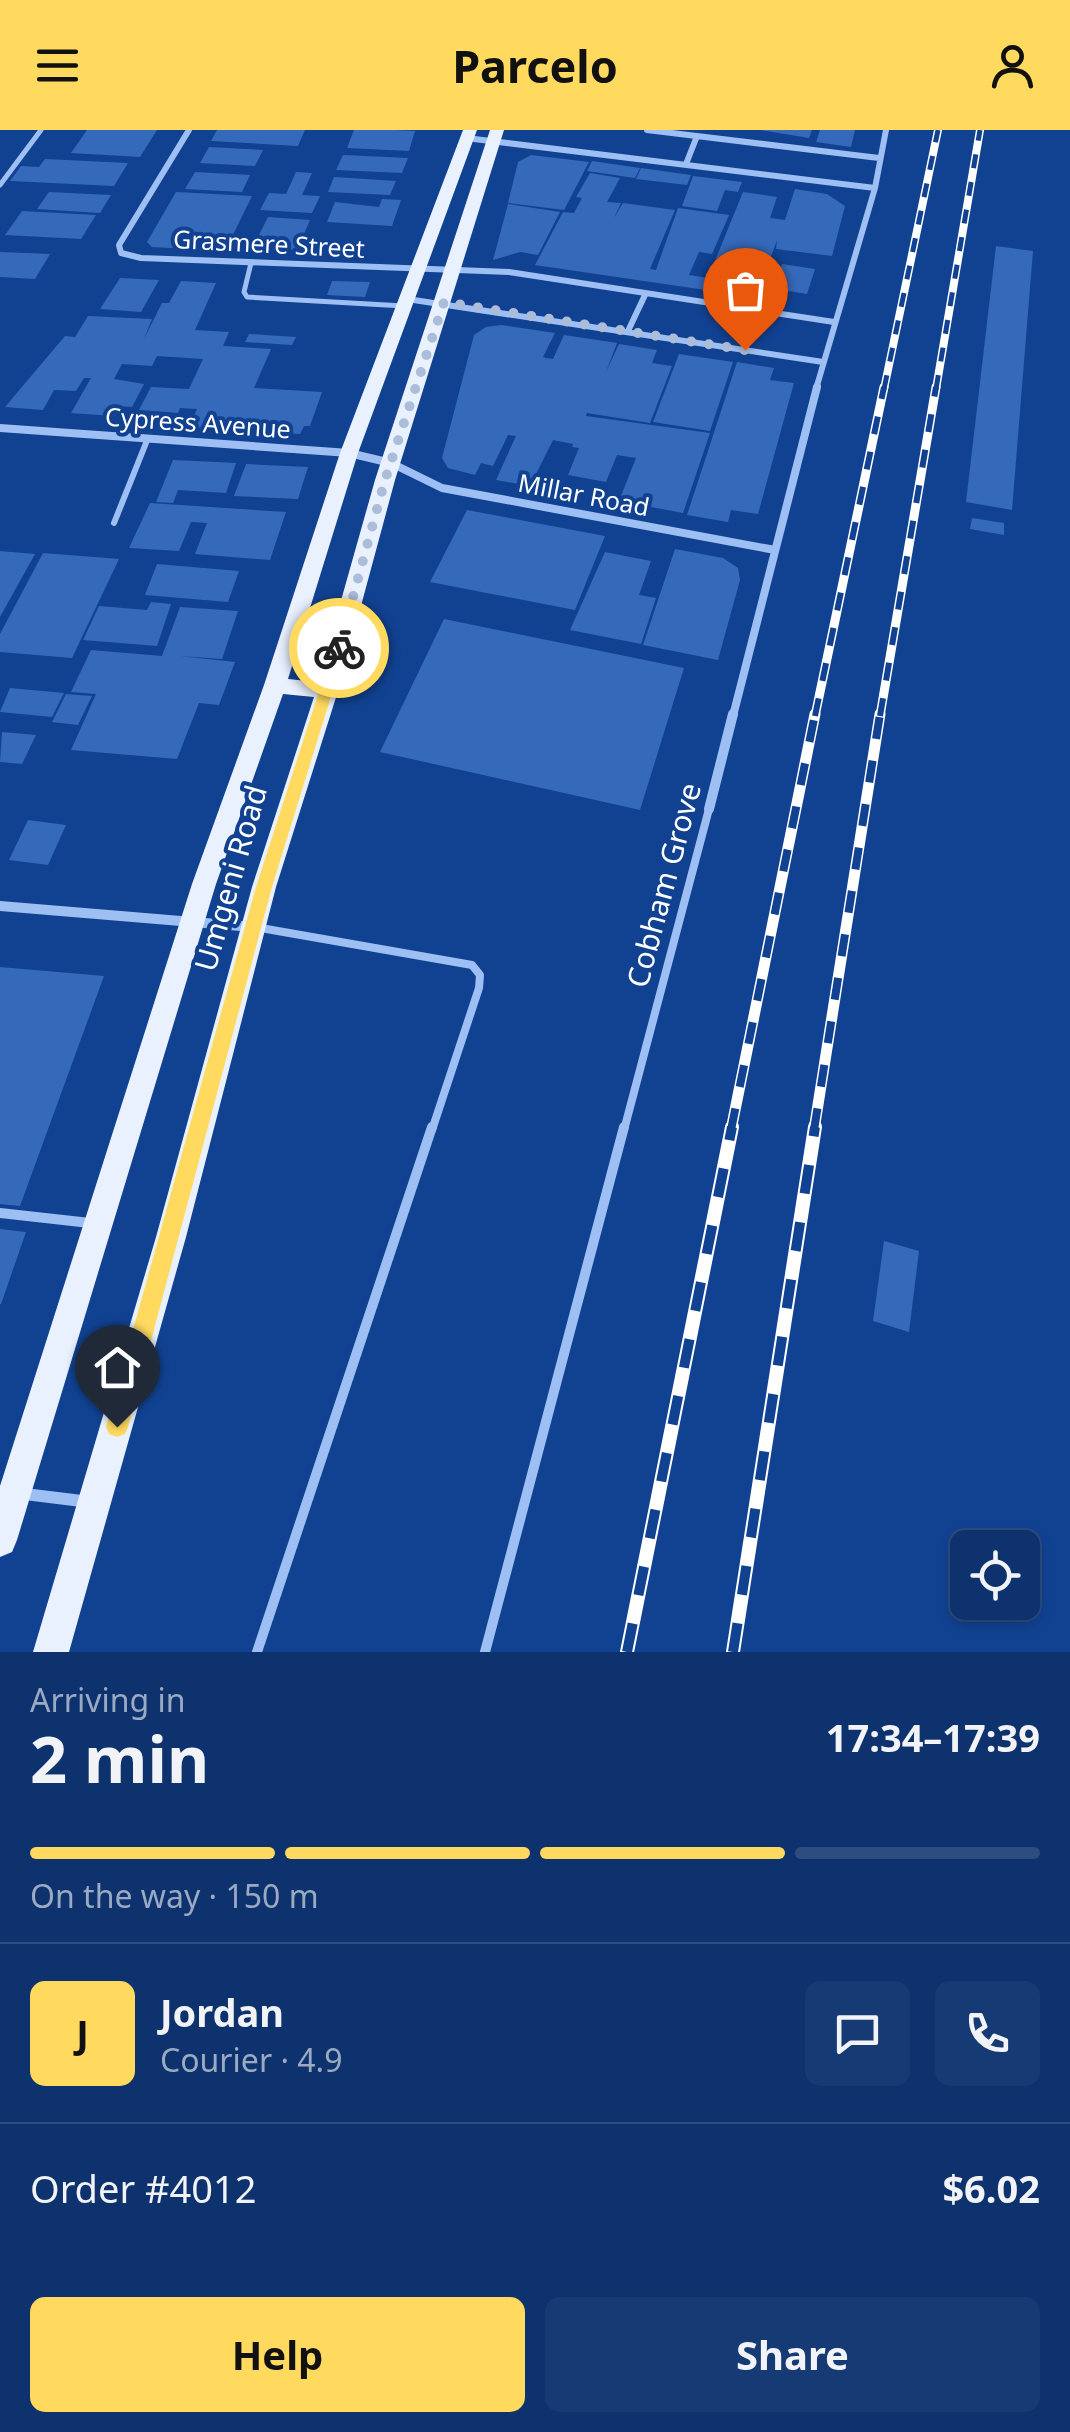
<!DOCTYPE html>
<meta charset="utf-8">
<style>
:root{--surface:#0d326e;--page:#163a73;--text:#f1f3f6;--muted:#9aaac2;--line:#2d4d81;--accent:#ffda5f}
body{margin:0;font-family:"Noto Sans",sans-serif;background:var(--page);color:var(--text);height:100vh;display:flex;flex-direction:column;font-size:38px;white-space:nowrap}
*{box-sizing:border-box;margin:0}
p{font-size:32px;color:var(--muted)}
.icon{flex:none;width:55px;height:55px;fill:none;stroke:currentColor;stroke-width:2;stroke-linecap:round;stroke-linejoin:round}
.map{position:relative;height:1522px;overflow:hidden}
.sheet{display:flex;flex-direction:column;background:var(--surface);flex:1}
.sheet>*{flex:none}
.fabs{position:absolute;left:950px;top:1400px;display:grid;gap:20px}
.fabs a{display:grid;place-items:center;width:90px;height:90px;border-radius:15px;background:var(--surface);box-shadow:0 5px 15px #0003,0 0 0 2px var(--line);font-size:50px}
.pin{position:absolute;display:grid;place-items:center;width:85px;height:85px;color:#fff;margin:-102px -42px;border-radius:50% 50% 50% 0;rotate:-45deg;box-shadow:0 0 10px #0007}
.pin .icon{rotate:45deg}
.courier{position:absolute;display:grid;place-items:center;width:100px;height:100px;margin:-50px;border:8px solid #ffda5f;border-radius:50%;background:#fff;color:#222;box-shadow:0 2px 12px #0007}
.overview em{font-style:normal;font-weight:700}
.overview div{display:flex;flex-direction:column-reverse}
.overview{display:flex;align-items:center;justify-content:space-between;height:170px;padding:0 30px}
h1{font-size:65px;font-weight:700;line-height:75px}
.bar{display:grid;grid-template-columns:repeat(4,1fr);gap:15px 10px;align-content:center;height:120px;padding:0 30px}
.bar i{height:12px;border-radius:8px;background:var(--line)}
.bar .active{background:var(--accent)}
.bar p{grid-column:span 4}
.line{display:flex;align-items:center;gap:25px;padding:0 30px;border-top:2px solid var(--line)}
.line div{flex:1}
.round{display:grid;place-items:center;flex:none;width:105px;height:105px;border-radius:15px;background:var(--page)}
.cta{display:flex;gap:20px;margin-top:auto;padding:20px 30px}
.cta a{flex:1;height:115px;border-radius:15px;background:var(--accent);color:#111;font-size:40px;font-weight:700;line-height:115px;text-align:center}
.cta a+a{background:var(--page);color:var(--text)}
header{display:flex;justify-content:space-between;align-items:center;height:130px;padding:0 30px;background:var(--accent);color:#111;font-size:45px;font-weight:700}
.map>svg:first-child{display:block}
.building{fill:#3569ba}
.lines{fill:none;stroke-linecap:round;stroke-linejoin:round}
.service-far3{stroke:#9ebff3;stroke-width:5}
.service-far2{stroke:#9ebff3;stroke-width:6}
.service-far1{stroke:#9ebff3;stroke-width:8}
.service{stroke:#9ebff3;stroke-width:10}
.minor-far3{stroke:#9ebff3;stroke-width:6}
.minor-far2{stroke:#9ebff3;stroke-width:8}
.minor-far1{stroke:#9ebff3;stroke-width:10}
.minor{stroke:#9ebff3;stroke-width:12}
.primary{fill:#e9f1ff;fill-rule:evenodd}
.rail-far3-casing{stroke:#fff;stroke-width:8}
.rail-far2-casing{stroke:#fff;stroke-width:9}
.rail-far1-casing{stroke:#fff;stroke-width:11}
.rail-casing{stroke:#fff;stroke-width:14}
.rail-far3{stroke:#114292;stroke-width:5;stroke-dasharray:14;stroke-linecap:butt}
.rail-far2{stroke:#114292;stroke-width:6;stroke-dasharray:18;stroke-linecap:butt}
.rail-far1{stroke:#114292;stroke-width:8;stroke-dasharray:22;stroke-linecap:butt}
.rail{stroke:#114292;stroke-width:10;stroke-dasharray:29;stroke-linecap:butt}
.route{fill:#ffda5f}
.done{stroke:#acbdd9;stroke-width:10;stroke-dasharray:0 18}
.labels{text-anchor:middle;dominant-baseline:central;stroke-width:8;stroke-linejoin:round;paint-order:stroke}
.far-street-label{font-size:25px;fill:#fff;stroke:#114292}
.street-label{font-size:30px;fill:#fff;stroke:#114292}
</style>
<header><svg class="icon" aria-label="menu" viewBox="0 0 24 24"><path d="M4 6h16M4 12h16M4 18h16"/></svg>Parcelo<svg class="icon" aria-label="person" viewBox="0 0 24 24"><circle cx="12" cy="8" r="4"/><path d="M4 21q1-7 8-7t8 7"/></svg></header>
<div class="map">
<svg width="1070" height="1522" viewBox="0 0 1070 1522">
<rect width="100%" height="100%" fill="#114292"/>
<path class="building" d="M87,0H157L140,27L71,23Z
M217,0H305L298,16L211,11Z
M354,0H396L415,1L409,21L347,18Z
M761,0H812L809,8Z
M820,0H855L851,17L816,12Z
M209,17L263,20L255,36L200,33Z
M343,25L408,28L402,43L336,40Z
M531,25L589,32L564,80L508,73L518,32Z
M45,29L128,33L114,56L10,51L21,36L39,37Z
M592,31L640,38L635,48L587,41Z
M641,38L691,45L687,55L636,49Z
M195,42L250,45L242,62L185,59Z
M296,42L312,43L302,65L320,66L312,83L260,80L269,63L286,64Z
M590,43L620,48L607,72L621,73L614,88L623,73L675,80L650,139L656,140L678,78L729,85L712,124L699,122L689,145L708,148L743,62L777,67L770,88L785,90L795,59L827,64L845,76L832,126L776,119L777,110L769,132L754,129L747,153L764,155L760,168L535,135L563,82L574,83L582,68L576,67Z
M693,46L742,52L738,62L725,60L717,81L682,76Z
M334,47L396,51L390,65L328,62Z
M49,62L111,65L100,83L37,79Z
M176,62L252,66L225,121L152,117L147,112Z
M382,69L401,70L392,96L327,92L335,72L379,77Z
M508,74L560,82L538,125L520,122L493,130Z
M22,81L96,85L81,109L5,105Z
M268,87L310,90L297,120L253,117Z
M996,116L1033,121L1012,380L966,372Z
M0,122L50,124L35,149L0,147Z
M782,134L815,139L807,164L764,157L769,142L779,143Z
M120,148L159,150L141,182L100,179Z
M181,151L216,153L195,200L229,202L223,216L271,219L254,258L322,262L310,296H304L300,304L189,297L197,279L180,278L178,283L139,280L151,257L189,259L203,229L157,226L152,236L122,234L114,249L144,254L132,277L118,276L113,286L71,283L91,248H84L76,261L54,260L43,280L5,277L65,206L75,207L88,186L152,189L144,209L162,173H169Z
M332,151L370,152L365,167L327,165Z
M501,195L555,203L543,227L546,228L553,229L564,205L617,213L606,242L619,214L657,220L652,233L672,236L650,293L587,283L586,286L710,303L683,383L619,371L636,328L617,325L606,352L568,345L579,318L572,317L573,314L553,310L530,356L496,350L516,306L508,305L493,336L481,333L475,345L448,338L442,328L474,205L486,197Z
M249,204L296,207L292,215L245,212Z
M679,224L733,232L710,301L653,292Z
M737,232L774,238L770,250L794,253L758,384L731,380L728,392L687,385Z
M173,330L236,333L226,363L178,360L173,373L156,372Z
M246,334L308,337L298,369L234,366Z
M150,373L286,382L270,430L195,424L207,393L191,392L179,421L129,418Z
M467,380L605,406L575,480L430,452Z
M972,388L1004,393V405L970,399Z
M675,419L723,428L738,438L740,450L718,530L643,515Z
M0,421L35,424L0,487Z
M605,422L651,431L639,465L656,468L641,514L570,500Z
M43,423L119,429L72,528L0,522V504Z
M157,434L239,441L228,472L145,465Z
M151,472L171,474L157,516L83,510L99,476L147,480Z
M180,477L238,481L222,529L179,526L235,532L219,575L199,573L177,629L71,620L96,564L71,562L91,520L162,526Z
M444,489L684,538L640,680L380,622Z
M10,558L64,563L52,587L0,582Z
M66,564L92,566L78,595L52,592Z
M2,602L36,605L22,634L0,632Z
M28,690L66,695L48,735L9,730Z
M0,837L104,846L20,1076L0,1074Z
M0,1099L26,1102L1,1174H0Z
M884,1111L919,1121L909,1202L873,1191Z"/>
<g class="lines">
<path class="service-far3" d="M0,55L41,0
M251,133L244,162L247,167L404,176"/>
<path class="service-far2" d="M114,393L148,308"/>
<path class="service-far1" d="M255,797L472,835L480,845L479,858L432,1000
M624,1000L709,679"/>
<path class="service" d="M0,1083L90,1093
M257,1522L432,997
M485,1522L624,997"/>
<path class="minor-far3" d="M189,0L119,115L121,123L141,128L509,142L834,192
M647,0L879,28
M466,8L875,58
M686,34L697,6
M407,169L823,232
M628,201L645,165
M816,259L875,58L886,0"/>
<path class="minor-far2" d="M0,298L349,323L391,333L442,358L775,420
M733,586L817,257"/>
<path class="minor-far1" d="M709,679L733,584
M0,776L253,797"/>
<path class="minor" d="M0,1361L90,1372"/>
<path class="primary" d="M463,0H477L358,323L288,549L318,552L375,350L490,0H504L395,350L338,561L276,757L186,1107L69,1522H33L156,1107L252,757L314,567L283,564L216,754L17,1410L12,1422L0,1427V1356L192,754L264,555L340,323Z"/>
<g class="rail-far3-casing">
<path id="rail-far3" d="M884,259L938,0
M936,259L980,0"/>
</g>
<g class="rail-far2-casing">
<path id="rail-far2" d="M815,586L884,257
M880,586L936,257"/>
</g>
<g class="rail-far1-casing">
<path id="rail-far1" d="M731,1000L815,584
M814,1000L880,584"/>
</g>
<g class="rail-casing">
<path id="rail" d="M627,1522L732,997
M733,1522L815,997"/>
</g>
<use href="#rail-far3" class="rail-far3"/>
<use href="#rail-far2" class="rail-far2"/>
<use href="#rail-far1" class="rail-far1"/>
<use href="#rail" class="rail"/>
</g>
<path class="route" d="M334,515L346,518L272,757L128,1297L125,1304L117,1307L109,1304L106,1297L256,757Z"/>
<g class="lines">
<path class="done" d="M339,518L385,350L444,172L745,220"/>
</g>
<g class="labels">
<g class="far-street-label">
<text transform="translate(269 113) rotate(3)">Grasmere Street</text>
<text transform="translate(198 292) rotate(4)">Cypress Avenue</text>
<text transform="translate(584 364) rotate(11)">Millar Road</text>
</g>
<g class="street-label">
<text transform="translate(230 748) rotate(-74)">Umgeni Road</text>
<text transform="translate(663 755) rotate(-75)">Cobham Grove</text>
</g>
</g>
</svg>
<div class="fabs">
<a><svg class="icon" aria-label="locate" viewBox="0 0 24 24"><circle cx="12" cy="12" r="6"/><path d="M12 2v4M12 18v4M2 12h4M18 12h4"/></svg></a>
</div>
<div class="pin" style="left:745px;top:220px;background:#ea580c"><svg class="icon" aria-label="bag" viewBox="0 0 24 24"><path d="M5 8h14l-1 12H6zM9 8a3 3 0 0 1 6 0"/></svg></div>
<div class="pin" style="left:117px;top:1297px;background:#1f2937"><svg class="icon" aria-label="home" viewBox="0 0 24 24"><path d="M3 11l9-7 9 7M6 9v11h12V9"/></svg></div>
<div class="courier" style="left:339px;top:518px"><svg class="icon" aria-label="bike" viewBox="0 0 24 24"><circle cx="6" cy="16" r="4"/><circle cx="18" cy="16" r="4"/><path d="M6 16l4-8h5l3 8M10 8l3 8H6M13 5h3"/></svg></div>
</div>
<section class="sheet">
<div class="overview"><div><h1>2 min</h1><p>Arriving in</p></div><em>17:34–17:39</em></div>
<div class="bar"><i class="active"></i><i class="active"></i><i class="active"></i><i></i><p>On the way · 150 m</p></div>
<div class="line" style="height:180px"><b class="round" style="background:var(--accent);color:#111">J</b><div><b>Jordan</b><p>Courier · 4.9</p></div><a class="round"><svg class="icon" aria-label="chat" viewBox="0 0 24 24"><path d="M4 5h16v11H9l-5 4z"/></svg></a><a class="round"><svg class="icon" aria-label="phone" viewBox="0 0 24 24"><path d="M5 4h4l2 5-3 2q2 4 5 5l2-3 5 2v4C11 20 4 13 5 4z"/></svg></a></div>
<div class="line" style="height:130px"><div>Order #4012</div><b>$6.02</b></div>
<div class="cta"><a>Help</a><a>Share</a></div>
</section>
